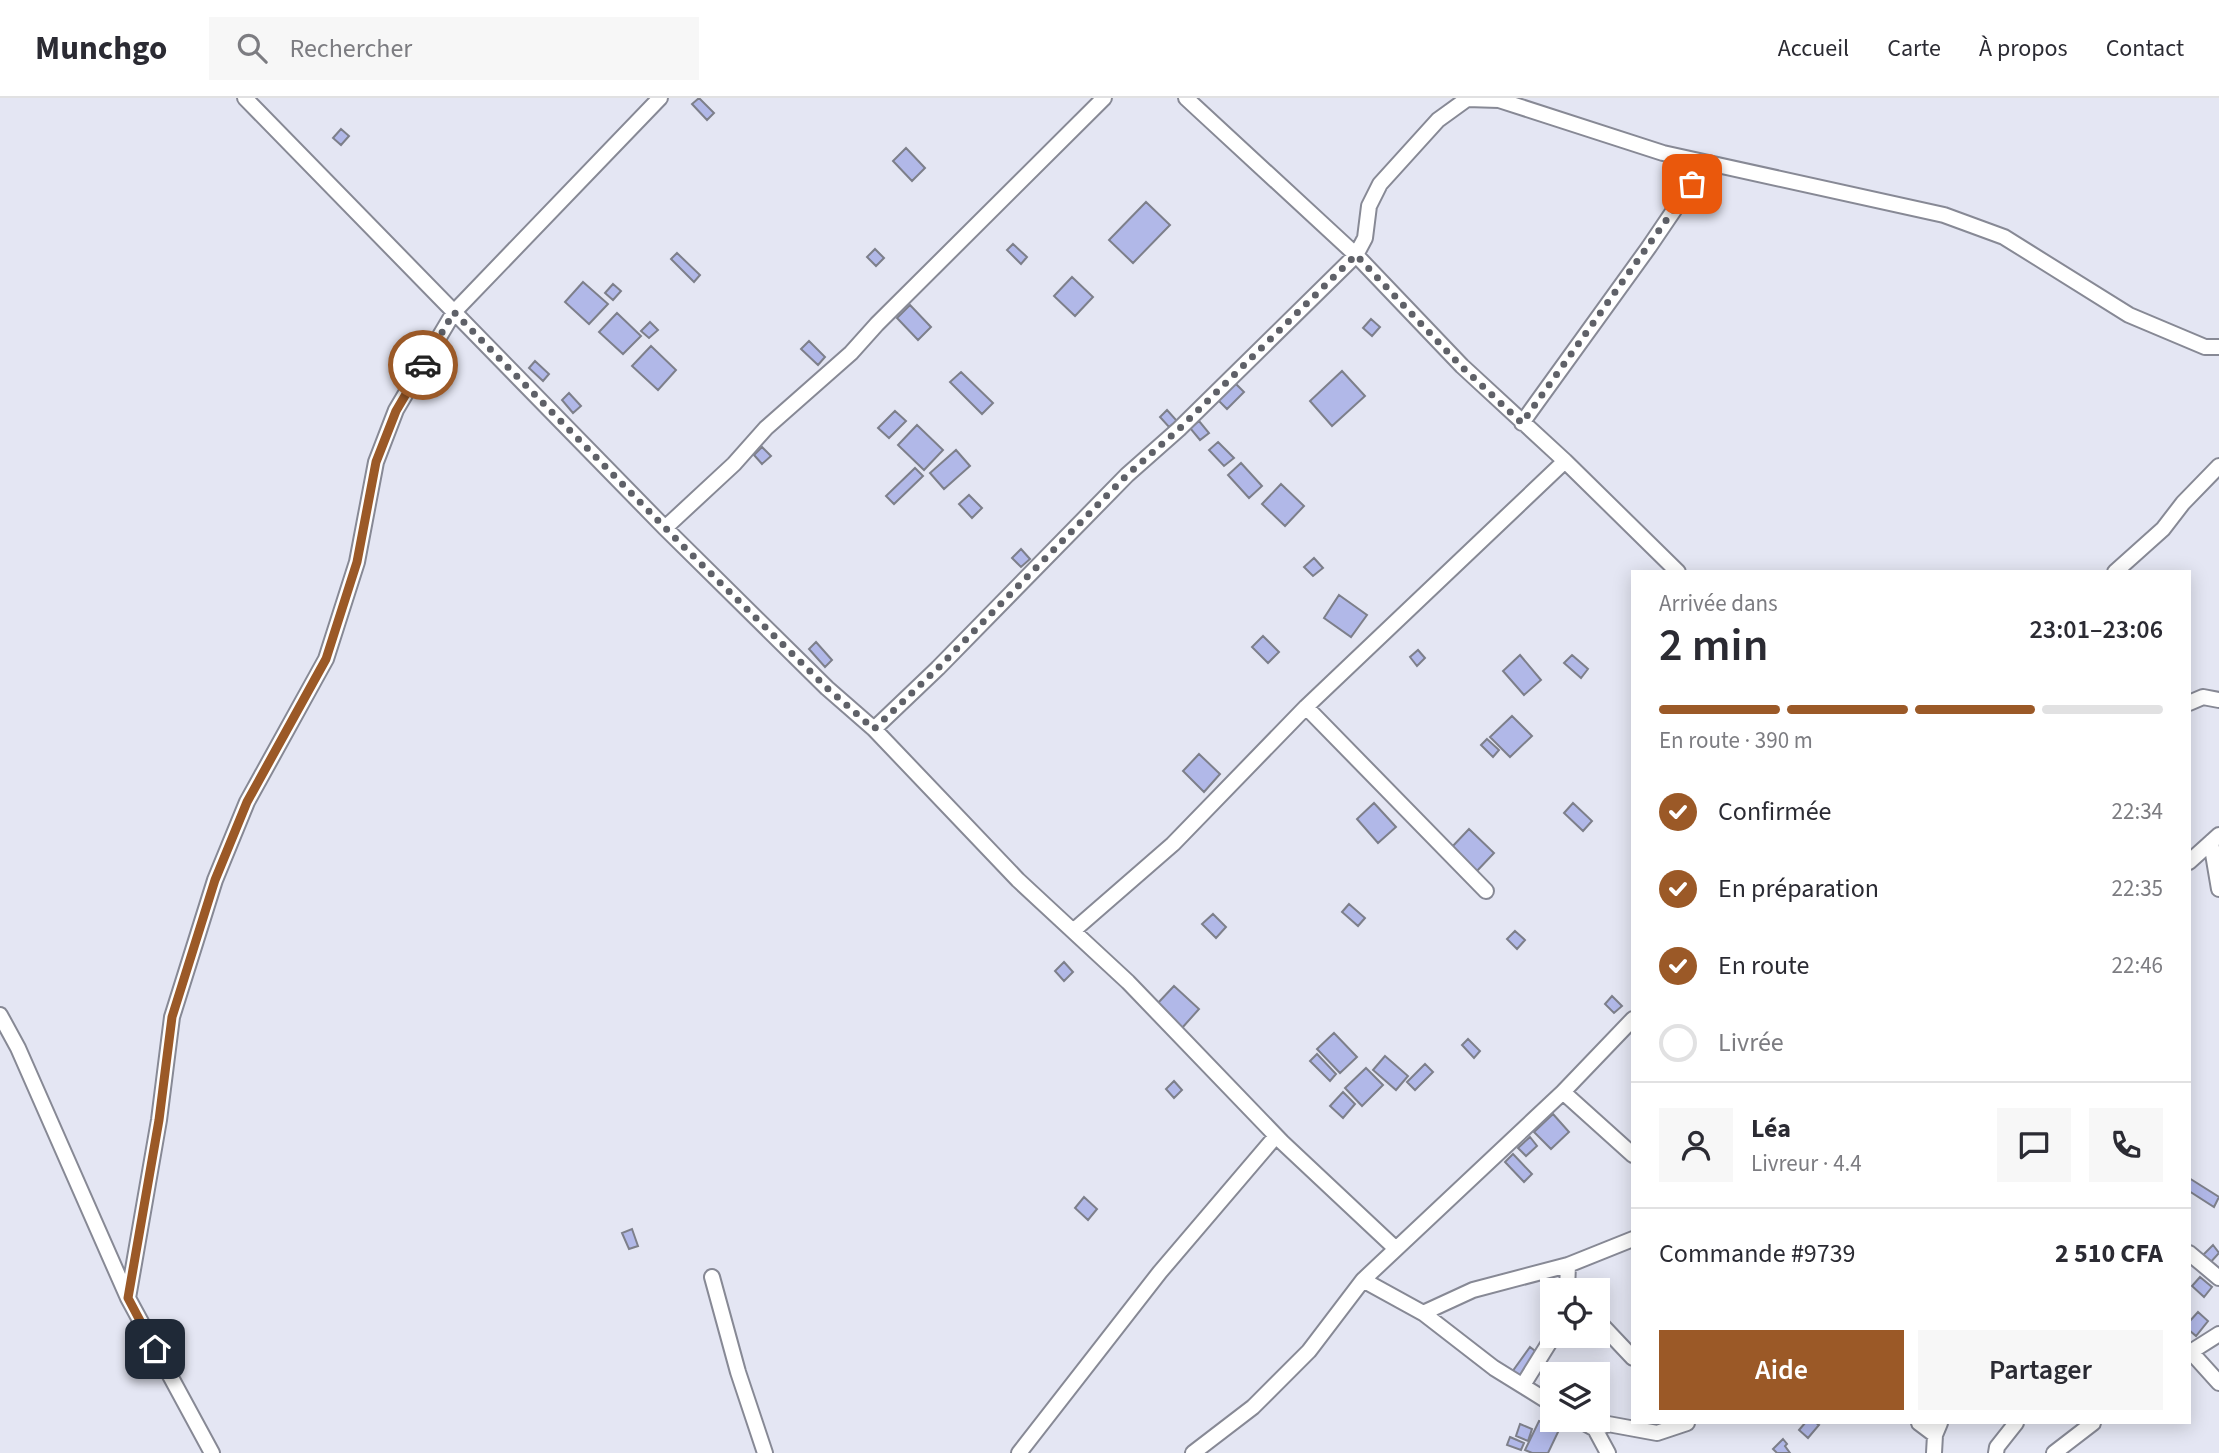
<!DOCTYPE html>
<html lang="fr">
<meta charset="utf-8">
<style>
:root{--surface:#fff;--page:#f7f7f7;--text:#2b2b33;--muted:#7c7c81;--line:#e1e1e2;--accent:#9b5927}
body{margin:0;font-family:"Source Sans 3",sans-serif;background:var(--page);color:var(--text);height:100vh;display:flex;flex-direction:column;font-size:26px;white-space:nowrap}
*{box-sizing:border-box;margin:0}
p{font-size:23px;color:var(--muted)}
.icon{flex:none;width:38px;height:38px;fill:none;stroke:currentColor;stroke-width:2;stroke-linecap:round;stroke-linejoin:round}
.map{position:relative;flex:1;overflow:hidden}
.sheet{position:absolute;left:1631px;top:472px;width:560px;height:854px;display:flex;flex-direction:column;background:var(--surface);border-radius:0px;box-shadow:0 4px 18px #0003}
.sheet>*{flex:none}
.fabs{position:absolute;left:1540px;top:1180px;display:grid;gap:14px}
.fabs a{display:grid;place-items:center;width:70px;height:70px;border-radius:0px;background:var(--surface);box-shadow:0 4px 18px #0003;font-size:35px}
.pin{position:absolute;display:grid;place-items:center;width:60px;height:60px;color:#fff;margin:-30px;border-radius:14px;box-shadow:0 4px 10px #0006}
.courier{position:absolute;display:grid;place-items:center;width:70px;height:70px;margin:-35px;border:5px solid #9b5927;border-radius:50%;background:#fff;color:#222;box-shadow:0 2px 9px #0007}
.headline em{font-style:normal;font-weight:600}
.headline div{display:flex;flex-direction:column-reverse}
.headline{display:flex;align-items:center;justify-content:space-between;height:119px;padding:0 28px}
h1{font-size:46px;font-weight:600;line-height:52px}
.bar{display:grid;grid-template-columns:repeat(4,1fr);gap:10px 7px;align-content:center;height:84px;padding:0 28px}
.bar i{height:9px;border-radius:5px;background:var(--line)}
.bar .selected{background:var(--accent)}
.bar p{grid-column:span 4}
.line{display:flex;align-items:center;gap:18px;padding:0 28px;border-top:2px solid var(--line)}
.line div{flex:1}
.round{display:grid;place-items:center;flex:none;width:74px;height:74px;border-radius:0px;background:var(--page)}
ol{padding:0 28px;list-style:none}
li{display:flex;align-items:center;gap:21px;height:77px}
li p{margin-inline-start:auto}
li .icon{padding:7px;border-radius:50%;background:var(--accent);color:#fff;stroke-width:4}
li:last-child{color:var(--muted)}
li i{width:38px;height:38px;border:4px solid var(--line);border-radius:50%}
.action{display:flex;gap:14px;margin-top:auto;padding:14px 28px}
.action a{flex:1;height:80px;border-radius:0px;background:var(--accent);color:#fff;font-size:28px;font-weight:600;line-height:80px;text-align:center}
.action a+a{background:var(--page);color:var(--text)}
header{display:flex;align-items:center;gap:42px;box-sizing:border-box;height:98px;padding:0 35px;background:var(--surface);border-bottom:2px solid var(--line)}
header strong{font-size:33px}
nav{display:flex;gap:38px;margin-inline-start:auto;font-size:24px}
.search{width:490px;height:63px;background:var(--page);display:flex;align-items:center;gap:18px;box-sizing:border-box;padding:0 24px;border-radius:0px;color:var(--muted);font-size:26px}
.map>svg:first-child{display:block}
.building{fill:#b1b8e8;stroke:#7d7f8a;stroke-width:2}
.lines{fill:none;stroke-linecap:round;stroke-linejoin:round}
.minor-casing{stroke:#878995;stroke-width:18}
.minor{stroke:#fff;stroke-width:14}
.done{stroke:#5f6168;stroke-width:7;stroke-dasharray:0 12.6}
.route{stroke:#9b5927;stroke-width:9}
</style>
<header>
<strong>Munchgo</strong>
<div class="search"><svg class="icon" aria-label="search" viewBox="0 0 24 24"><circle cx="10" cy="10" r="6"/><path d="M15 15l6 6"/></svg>Rechercher</div>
<nav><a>Accueil</a><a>Carte</a><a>À propos</a><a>Contact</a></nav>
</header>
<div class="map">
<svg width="2219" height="1355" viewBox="0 0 2219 1355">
<rect width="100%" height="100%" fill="#e4e6f3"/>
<path class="building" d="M699,0L714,15L707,22L692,6Z
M341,31L349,38L341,47L333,40Z
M906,50L925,70L912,83L893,63Z
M1146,104L1170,127L1133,165L1109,142Z
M1013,146L1027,159L1021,166L1007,152Z
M875,151L884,160L876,168L867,159Z
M677,155L700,177L694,184L671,161Z
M1072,179L1093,199L1075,218L1054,198Z
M583,184L608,206L589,226L565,204Z
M613,186L621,193L613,202L605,195Z
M910,207L931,229L918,242L897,220Z
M617,215L641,238L623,256L599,234Z
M1371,221L1380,229L1372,238L1363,230Z
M650,224L658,232L649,240L641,233Z
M809,243L825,259L818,267L801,251Z
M651,248L676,272L658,292L632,268Z
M535,263L549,276L543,283L529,270Z
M1342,273L1365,298L1332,328L1310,303Z
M961,274L993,305L982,316L950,284Z
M1235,285L1244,294L1227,311L1218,302Z
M569,295L581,308L573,315L562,302Z
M1167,312L1177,323L1169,329L1160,319Z
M895,313L906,323L889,340L878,330Z
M1199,323L1209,335L1200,342L1190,330Z
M917,327L943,352L924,372L898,347Z
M1218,344L1234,360L1224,368L1209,352Z
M762,349L771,358L762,366L754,357Z
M956,352L970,368L944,391L930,375Z
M1241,365L1262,388L1249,400L1228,377Z
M915,370L923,378L894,406L886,398Z
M1281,386L1304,408L1285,428L1262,406Z
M969,397L982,410L972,420L959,406Z
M1021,451L1030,461L1021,469L1012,460Z
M1314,460L1323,470L1313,478L1304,469Z
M1339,497L1367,517L1351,539L1324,520Z
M1263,538L1279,554L1268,565L1252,549Z
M816,544L832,562L825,569L809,551Z
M1418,552L1425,560L1417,568L1410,559Z
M1520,557L1541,582L1524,597L1503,573Z
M1572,557L1588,571L1581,580L1564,565Z
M1512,618L1532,638L1510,659L1490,639Z
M1487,641L1499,652L1493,659L1481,647Z
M1199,656L1220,676L1204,694L1183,673Z
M1374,705L1396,729L1378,745L1357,721Z
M1573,705L1592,723L1583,733L1564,715Z
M1469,731L1494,755L1475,775L1450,751Z
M1349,806L1365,820L1358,828L1342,814Z
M1213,816L1226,829L1216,840L1202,826Z
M1515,833L1525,842L1517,851L1507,841Z
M1064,864L1073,874L1064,883L1055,873Z
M1174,888L1199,911L1182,930L1157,906Z
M1612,898L1622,908L1614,915L1605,906Z
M1334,935L1357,959L1340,975L1317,951Z
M1468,941L1480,953L1474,960L1462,947Z
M1317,956L1336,976L1330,983L1310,963Z
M1385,958L1408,978L1396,992L1373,972Z
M1425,966L1433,974L1415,992L1407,984Z
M1366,970L1383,987L1362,1008L1345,990Z
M1174,983L1182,992L1174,1000L1166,991Z
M1343,994L1355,1006L1343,1020L1330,1008Z
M1553,1016L1569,1034L1551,1051L1534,1034Z
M1530,1039L1537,1048L1526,1058L1518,1050Z
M1513,1056L1532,1076L1524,1084L1505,1064Z
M2189,1080L2219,1099L2214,1109L2189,1093Z
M1084,1099L1097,1111L1088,1122L1075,1110Z
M632,1131L638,1148L629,1151L622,1135Z
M2213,1147L2219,1155L2209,1166L2202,1158Z
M2200,1179L2212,1189L2204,1199L2192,1188Z
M2198,1214L2208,1223L2196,1238L2189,1232V1224Z
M1530,1249L1539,1256L1521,1281L1512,1274Z
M1539,1323L1559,1332L1548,1355H1532L1525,1352Z
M1805,1325H1816L1819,1327L1808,1340L1799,1332Z
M1520,1326L1532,1331L1528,1343L1516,1338Z
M1510,1339L1524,1345L1521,1352L1507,1347Z
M1783,1341L1787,1346L1785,1348L1790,1355H1777L1773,1351Z"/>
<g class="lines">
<g class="minor-casing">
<path id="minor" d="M245,0L665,430L827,590L874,631L1018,782L1128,884L1282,1044L1395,1150
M1186,0L1356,157L1462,268L1565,363L1678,474
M1522,325L1649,149L1706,65
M665,430L734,366L766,330L851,255L877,226L1104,0
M2115,474L2163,431L2183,405L2219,368
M2189,605L2203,599L2219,602
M1306,609L1486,793
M874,631L938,570L1127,377L1179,331L1356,157L1365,140L1369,108L1380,86L1438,22L1467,1L1499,2L1663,55L1944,117L2004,139L2129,217L2205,249H2219
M2211,744L2219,791
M2189,764L2219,737
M1073,833L1173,746L1306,609L1565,363
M0,917L18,950L128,1200L212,1355
M1563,994L1633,1057
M2189,1155L2219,1180
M712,1179L738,1274L765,1355
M1363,1182L1423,1215L1494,1270L1552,1306
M1567,1192L1568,1167
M128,1200L159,1022L172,919L215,782L247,704L326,561L357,464L376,364L396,312L454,214L660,0
M1423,1215L1473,1192L1568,1167L1633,1141
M1598,1223L1633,1260
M2191,1254L2219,1285
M2189,1255L2219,1236
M1523,1287L1554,1237
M1577,1321L1595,1331L1608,1326L1657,1335L1687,1325
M1919,1325L1935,1337
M1595,1331L1608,1355
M1019,1355L1160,1174L1276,1038
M1193,1355L1253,1309L1309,1253L1363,1182L1563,994L1633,921
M1934,1355L1935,1337L1940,1325
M1996,1355L1997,1349L2016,1325
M2054,1355L2093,1325"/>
</g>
<use href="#minor" class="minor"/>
</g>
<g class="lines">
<path class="done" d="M423,267L454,214L683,448L827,590L874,631L938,570L1127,377L1179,331L1356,157L1461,268L1522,325L1692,86"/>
<path class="route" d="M155,1251L128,1200L159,1022L172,919L215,782L247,704L326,561L357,464L376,364L396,313L423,267"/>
</g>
</svg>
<div class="fabs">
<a><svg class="icon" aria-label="locate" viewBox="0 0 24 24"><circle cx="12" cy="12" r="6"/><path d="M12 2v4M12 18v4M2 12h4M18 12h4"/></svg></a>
<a><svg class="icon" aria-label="layers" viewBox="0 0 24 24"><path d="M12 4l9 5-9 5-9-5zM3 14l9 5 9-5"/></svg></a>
</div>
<div class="pin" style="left:1692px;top:86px;background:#ea580c"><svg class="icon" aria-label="bag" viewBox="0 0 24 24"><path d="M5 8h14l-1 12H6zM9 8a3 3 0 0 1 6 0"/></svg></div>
<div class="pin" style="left:155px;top:1251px;background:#1f2937"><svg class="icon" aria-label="home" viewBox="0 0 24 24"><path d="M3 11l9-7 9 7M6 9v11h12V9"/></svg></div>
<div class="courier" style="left:423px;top:267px"><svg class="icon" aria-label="car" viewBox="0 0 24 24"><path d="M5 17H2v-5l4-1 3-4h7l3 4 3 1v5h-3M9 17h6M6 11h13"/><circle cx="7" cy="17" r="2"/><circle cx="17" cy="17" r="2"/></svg></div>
<section class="sheet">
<div class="headline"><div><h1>2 min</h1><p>Arrivée dans</p></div><em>23:01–23:06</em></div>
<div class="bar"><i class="selected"></i><i class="selected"></i><i class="selected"></i><i></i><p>En route · 390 m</p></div>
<ol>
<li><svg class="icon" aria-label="check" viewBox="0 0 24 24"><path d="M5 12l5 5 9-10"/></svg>Confirmée<p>22:34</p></li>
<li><svg class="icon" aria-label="check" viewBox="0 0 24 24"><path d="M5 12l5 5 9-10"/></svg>En préparation<p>22:35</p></li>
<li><svg class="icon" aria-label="check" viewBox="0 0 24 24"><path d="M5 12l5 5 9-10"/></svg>En route<p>22:46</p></li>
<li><i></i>Livrée</li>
</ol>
<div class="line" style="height:126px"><a class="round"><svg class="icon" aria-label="person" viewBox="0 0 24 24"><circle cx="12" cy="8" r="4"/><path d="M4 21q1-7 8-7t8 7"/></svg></a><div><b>Léa</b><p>Livreur · 4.4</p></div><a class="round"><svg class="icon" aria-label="chat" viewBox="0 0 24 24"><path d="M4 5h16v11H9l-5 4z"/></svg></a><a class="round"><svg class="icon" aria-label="phone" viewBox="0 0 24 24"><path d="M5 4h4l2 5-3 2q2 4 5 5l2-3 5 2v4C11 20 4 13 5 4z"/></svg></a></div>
<div class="line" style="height:91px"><div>Commande #9739</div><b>2 510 CFA</b></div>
<div class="action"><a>Aide</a><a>Partager</a></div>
</section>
</div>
